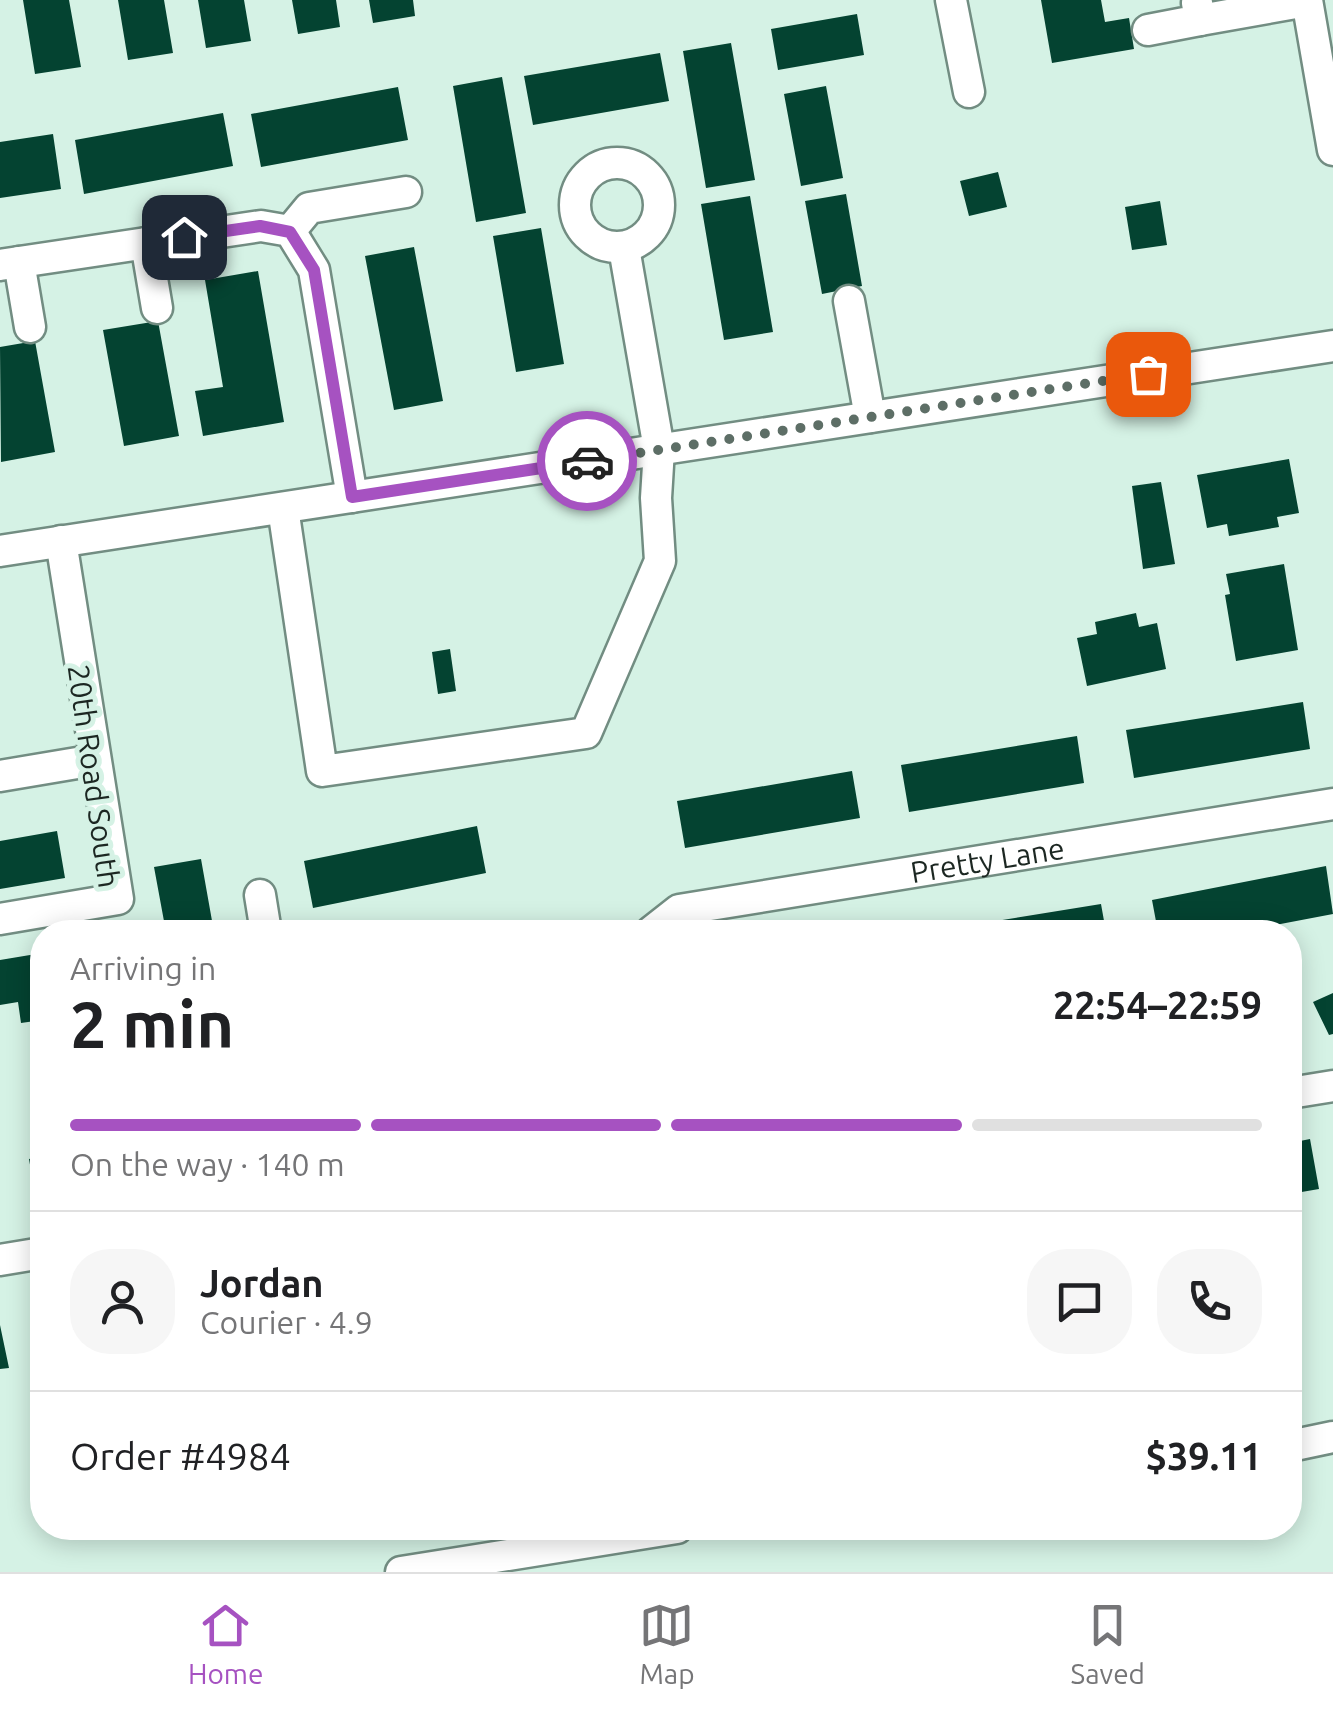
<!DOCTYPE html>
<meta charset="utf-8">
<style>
:root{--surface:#fff;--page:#f6f6f6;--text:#202124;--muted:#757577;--line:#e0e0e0;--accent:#a652c1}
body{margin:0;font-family:Ubuntu,sans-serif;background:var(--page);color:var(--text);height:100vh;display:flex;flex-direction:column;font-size:38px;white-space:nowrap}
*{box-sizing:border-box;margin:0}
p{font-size:32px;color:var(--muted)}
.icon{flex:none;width:55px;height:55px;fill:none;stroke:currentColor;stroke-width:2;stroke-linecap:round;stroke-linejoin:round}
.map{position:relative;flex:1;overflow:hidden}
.drawer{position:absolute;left:30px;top:920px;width:1272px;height:620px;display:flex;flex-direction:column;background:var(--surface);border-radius:40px;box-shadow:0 5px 25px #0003}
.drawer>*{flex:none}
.pin{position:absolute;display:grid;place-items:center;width:85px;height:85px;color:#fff;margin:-42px;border-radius:20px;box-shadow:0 5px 15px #0006}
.courier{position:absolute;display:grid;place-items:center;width:100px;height:100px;margin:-50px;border:8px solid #a652c1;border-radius:50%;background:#fff;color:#222;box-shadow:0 2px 12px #0007}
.overview em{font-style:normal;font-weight:700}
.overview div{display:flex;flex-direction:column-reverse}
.overview{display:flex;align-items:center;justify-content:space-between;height:170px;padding:0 40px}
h1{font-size:65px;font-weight:700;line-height:75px}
.bar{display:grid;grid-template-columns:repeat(4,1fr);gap:15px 10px;align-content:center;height:120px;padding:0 40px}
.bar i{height:12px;border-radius:8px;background:var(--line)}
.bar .current{background:var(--accent)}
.bar p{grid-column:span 4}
.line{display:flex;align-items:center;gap:25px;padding:0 40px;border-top:2px solid var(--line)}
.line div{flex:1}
.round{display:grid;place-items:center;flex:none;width:105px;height:105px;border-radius:40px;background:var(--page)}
.dock{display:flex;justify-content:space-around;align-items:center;height:140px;border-top:2px solid var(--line);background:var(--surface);font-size:28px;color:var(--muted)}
.dock a{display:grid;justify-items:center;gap:5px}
.dock .current{color:var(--accent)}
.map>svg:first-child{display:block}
.building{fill:#044331}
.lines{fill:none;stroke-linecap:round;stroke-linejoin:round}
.minor-casing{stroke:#728d82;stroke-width:35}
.minor{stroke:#fff;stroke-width:30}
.done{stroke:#5d6e66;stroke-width:10;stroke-dasharray:0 18}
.route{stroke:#a652c1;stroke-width:12}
.labels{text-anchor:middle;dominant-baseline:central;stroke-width:10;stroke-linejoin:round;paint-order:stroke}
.street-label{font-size:30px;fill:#1c2722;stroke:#d5f2e5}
</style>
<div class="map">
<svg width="1333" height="1572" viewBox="0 0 1333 1572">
<rect width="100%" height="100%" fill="#d5f2e5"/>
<path class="building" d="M23,0H69L81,67L35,74Z
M118,0H164L173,53L128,60Z
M198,0H244L251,41L206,48Z
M292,0H336L340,27L298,34Z
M369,0H413L415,16L373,23Z
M1041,0H1101L1105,22L1129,18L1134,49L1052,63Z
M857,14L864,55L778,70L771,29Z
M731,43L755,180L706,188L683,51Z
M660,53L669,101L533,125L524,76Z
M502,77L526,213L476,222L453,86Z
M826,86L843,178L801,186L784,94Z
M398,87L408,140L261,167L251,114Z
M223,113L233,166L84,194L75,140Z
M53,134L61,189L0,198V142Z
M998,172L1007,207L969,216L960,181Z
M846,194L862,286L822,294L805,201Z
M750,196L773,332L724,340L701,204Z
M1160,201L1167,245L1132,250L1125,207Z
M541,228L564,364L516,372L493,236Z
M414,247L443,401L394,410L365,256Z
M258,271L284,422L203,436L195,391L223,387L205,280Z
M158,321L179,436L124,446L103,330Z
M35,341L55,452L1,462L0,347Z
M1289,459L1299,513L1277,517L1279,527L1229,536L1227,524L1207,528L1197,475Z
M1161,482L1175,564L1143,569L1132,486Z
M1284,564L1298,650L1236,661L1225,595L1230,594L1226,574Z
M1136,613L1139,627L1157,623L1166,669L1087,686L1077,638L1097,634L1095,622Z
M450,649L456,691L438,694L432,652Z
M1303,702L1310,749L1134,778L1126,730Z
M1077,736L1084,783L909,812L901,765Z
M852,771L860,818L685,848L677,801Z
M477,826L486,873L313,908L304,861Z
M57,831L65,878L0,889V841Z
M201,859L214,932H166L154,867Z
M1326,866L1333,914L1239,932H1158L1152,900Z
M1101,904L1106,932H941L940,930Z
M42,953V1020L21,1023L18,1002L0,1005V960Z
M1333,993V1034L1329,1035L1313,1002Z
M1310,1139L1319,1189L1290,1194V1143Z
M42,1156V1191L35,1193L29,1159Z
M0,1325L9,1368L0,1369Z"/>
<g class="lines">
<g class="minor-casing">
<g id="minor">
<path d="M951,0L969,92"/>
<path d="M1307,0L1333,150"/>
<path d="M1200,20L1307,1"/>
<path d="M1148,30L1200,20L1197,3"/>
<circle cx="617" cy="205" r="42"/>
<path d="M290,231L309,208L406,192"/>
<path d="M146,243L157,308"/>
<path d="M19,262L30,327"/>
<path d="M0,265L261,226L290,231L314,270L352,497"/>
<path d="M849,301L870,417"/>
<path d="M283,508L322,771L586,733L660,561L656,498L659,449L624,248"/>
<path d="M0,551L1333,346"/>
<path d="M0,776L95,760"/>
<path d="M260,895L266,932"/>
<path d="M0,919L118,899L61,541"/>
<path id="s1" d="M651,932L679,910L1333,804"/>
<path d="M1290,1093L1333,1086"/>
<path d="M0,1260L42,1253"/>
<path d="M1290,1446L1333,1437"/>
<path d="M401,1572L677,1528"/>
</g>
</g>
<use href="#minor" class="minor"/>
</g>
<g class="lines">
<path class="done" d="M587,461L1148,374"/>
<path class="route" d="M184,237L260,226L290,232L314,270L352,497L587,461"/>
</g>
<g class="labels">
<g class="street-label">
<text transform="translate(94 776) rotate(82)">20th Road South</text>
<text stroke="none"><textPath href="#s1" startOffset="348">Pretty Lane</textPath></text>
</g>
</g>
</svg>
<div class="pin" style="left:1148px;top:374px;background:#ea580c"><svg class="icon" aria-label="bag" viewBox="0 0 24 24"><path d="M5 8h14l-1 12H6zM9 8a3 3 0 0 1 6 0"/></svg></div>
<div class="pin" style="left:184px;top:237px;background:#1f2937"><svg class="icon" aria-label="home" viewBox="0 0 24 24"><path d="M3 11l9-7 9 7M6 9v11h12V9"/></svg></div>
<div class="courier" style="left:587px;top:461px"><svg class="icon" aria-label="car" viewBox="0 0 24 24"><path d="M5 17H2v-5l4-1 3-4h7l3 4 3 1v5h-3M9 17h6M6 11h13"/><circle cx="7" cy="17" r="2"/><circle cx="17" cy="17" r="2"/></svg></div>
<section class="drawer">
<div class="overview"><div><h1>2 min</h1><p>Arriving in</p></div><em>22:54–22:59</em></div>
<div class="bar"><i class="current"></i><i class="current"></i><i class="current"></i><i></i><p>On the way · 140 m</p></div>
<div class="line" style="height:180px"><a class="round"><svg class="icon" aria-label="person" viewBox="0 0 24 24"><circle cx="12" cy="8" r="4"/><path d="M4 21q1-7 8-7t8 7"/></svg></a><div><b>Jordan</b><p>Courier · 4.9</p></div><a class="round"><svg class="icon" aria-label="chat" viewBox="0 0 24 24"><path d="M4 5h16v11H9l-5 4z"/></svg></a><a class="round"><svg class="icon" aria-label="phone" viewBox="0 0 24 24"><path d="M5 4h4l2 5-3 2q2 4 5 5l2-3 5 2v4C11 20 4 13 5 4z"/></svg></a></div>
<div class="line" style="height:130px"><div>Order #4984</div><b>$39.11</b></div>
</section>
</div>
<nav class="dock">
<a class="current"><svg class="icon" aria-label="home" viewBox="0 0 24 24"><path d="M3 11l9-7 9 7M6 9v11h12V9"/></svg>Home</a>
<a><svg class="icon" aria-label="map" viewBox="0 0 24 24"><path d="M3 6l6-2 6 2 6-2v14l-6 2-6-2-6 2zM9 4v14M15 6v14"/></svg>Map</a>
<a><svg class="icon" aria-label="saved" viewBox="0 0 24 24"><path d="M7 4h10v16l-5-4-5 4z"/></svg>Saved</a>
</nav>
